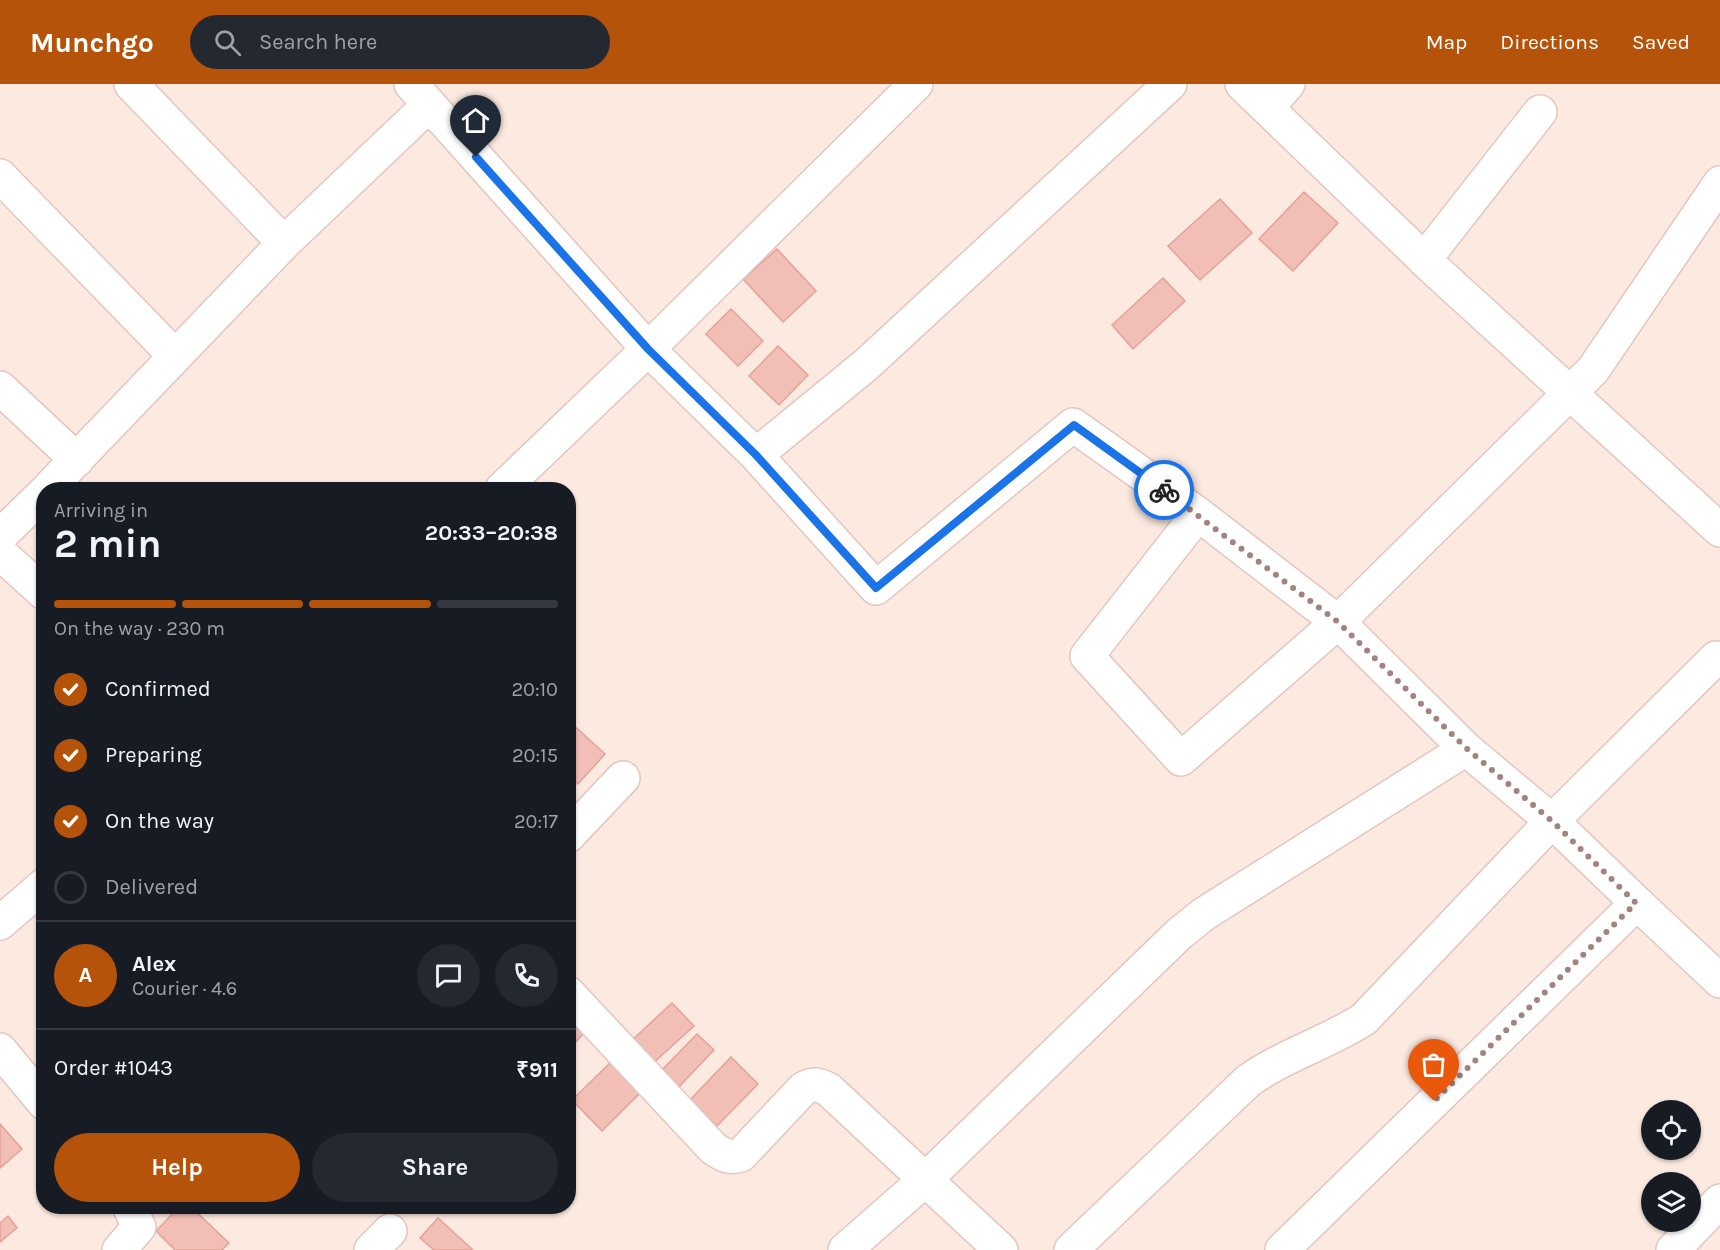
<!DOCTYPE html>
<meta charset="utf-8">
<style>
:root{--surface:#171b24;--page:#242831;--text:#f1f3f6;--muted:#9ea1a6;--line:#363941;--accent:#b45309}
body{margin:0;font-family:Karla,sans-serif;background:var(--page);color:var(--text);height:100vh;display:flex;flex-direction:column;font-size:22px;white-space:nowrap}
*{box-sizing:border-box;margin:0}
p{font-size:20px;color:var(--muted)}
.icon{flex:none;width:33px;height:33px;fill:none;stroke:currentColor;stroke-width:2;stroke-linecap:round;stroke-linejoin:round}
.map{position:relative;flex:1;overflow:hidden}
.drawer{position:absolute;left:36px;top:398px;width:540px;height:732px;display:flex;flex-direction:column;background:var(--surface);border-radius:24px;box-shadow:0 2px 4px #0004}
.drawer>*{flex:none}
.fabs{position:absolute;left:1641px;top:1016px;display:grid;gap:12px}
.fabs a{display:grid;place-items:center;width:60px;height:60px;border-radius:50%;background:var(--surface);box-shadow:0 2px 4px #0004;font-size:30px}
.pin{position:absolute;display:grid;place-items:center;width:51px;height:51px;color:#fff;margin:-62px -26px;border-radius:50% 50% 50% 0;rotate:-45deg;box-shadow:0 0 6px #0007}
.pin .icon{rotate:45deg}
.courier{position:absolute;display:grid;place-items:center;width:60px;height:60px;margin:-30px;border:4px solid #1a73e8;border-radius:50%;background:#fff;color:#222;box-shadow:0 2px 8px #0007}
.headline em{font-style:normal;font-weight:700}
.headline div{display:flex;flex-direction:column-reverse}
.headline{display:flex;align-items:center;justify-content:space-between;height:102px;padding:0 18px}
h1{font-size:39px;font-weight:700;line-height:45px}
.bar{display:grid;grid-template-columns:repeat(4,1fr);gap:9px 6px;align-content:center;height:72px;padding:0 18px}
.bar i{height:8px;border-radius:4px;background:var(--line)}
.bar .current{background:var(--accent)}
.bar p{grid-column:span 4}
.line{display:flex;align-items:center;gap:15px;padding:0 18px;border-top:2px solid var(--line)}
.line div{flex:1}
.round{display:grid;place-items:center;flex:none;width:63px;height:63px;border-radius:32px;background:var(--page)}
ol{padding:0 18px;list-style:none}
li{display:flex;align-items:center;gap:18px;height:66px}
li p{margin-inline-start:auto}
li .icon{padding:6px;border-radius:50%;background:var(--accent);color:#fff;stroke-width:4}
li:last-child{color:var(--muted)}
li i{width:33px;height:33px;border:3px solid var(--line);border-radius:50%}
.button{display:flex;gap:12px;margin-top:auto;padding:12px 18px}
.button a{flex:1;height:69px;border-radius:36px;background:var(--accent);color:#fff;font-size:24px;font-weight:700;line-height:69px;text-align:center}
.button a+a{background:var(--page);color:var(--text)}
header{display:flex;align-items:center;gap:36px;box-sizing:border-box;height:84px;padding:0 30px;background:var(--accent);color:#fff}
header strong{font-size:28px}
nav{display:flex;gap:33px;margin-inline-start:auto;font-size:21px}
.search{width:420px;height:54px;background:var(--page);display:flex;align-items:center;gap:15px;box-sizing:border-box;padding:0 21px;border-radius:33px;color:var(--muted);font-size:22px}
.map>svg:first-child{display:block}
.building{fill:#f2bfb7;stroke:#e5a098;stroke-width:1.5}
.lines{fill:none;stroke-linecap:round;stroke-linejoin:round}
.minor-casing{stroke:#e2c6bf;stroke-width:36}
.minor{stroke:#fff;stroke-width:33}
.done{stroke:#a3837d;stroke-width:6;stroke-dasharray:0 10.8}
.route{stroke:#1a73e8;stroke-width:8}
</style>
<header>
<strong>Munchgo</strong>
<div class="search"><svg class="icon" aria-label="search" viewBox="0 0 24 24"><circle cx="10" cy="10" r="6"/><path d="M15 15l6 6"/></svg>Search here</div>
<nav><a>Map</a><a>Directions</a><a>Saved</a></nav>
</header>
<div class="map">
<svg width="1720" height="1166" viewBox="0 0 1720 1166">
<rect width="100%" height="100%" fill="#fceae0"/>
<path class="building" d="M1304,108L1338,139L1293,187L1259,155Z
M1220,115L1252,149L1200,196L1168,162Z
M777,165L816,207L783,238L743,195Z
M1163,194L1185,217L1133,265L1112,241Z
M731,225L763,257L738,282L706,250Z
M778,262L808,291L779,321L749,292Z
M569,637L605,670L578,700L568,691Z
M672,919L694,942L650,982L629,959Z
M568,933L585,948L568,966Z
M697,950L714,966L674,1008L657,991Z
M731,973L758,1000L717,1042L690,1016Z
M611,978L641,1008L602,1047L572,1016Z
M0,1040L22,1065L0,1084Z
M180,1122H190L229,1159L222,1166H175L156,1147Z
M8,1132L17,1144L0,1158V1139Z
M438,1134L473,1166H434L420,1154Z"/>
<g class="lines">
<g class="minor-casing">
<path id="minor" d="M131,0L284,159
M411,0L648,265L756,371L876,504L1073,341L1198,430L1087,572L1181,675L1338,538L1466,665L1552,737L1637,819L1282,1166
M1242,0L1434,185L1720,446
M1267,24L1288,0
M0,92L175,272
M1424,176L1540,28
M0,304L77,376
M756,371L867,280L1170,0
M48,405L284,159L429,21
M502,405L648,265L916,0
M1198,430L1338,538L1593,286L1720,99
M0,452L44,409
M0,469L44,509
M568,752L623,694
M1637,819L1720,897
M0,839L44,801
M568,909L713,1064C723,1071 729,1075 741,1071L803,1005C813,999 819,1000 829,1006L1001,1166
M0,966L44,1019
M119,1166L139,1143L129,1122
M371,1166L390,1147
M845,1166L925,1096L1179,850L1204,830L1466,665
M1071,1166L1248,997C1284,971 1327,959 1364,935L1552,737L1716,574
M1673,1166L1720,1117"/>
</g>
<use href="#minor" class="minor"/>
</g>
<g class="lines">
<path class="done" d="M1164,406L1338,538L1466,664L1552,737L1636,819L1434,1017"/>
<path class="route" d="M476,73L648,265L756,371L876,504L1074,341L1164,406"/>
</g>
</svg>
<div class="fabs">
<a><svg class="icon" aria-label="locate" viewBox="0 0 24 24"><circle cx="12" cy="12" r="6"/><path d="M12 2v4M12 18v4M2 12h4M18 12h4"/></svg></a>
<a><svg class="icon" aria-label="layers" viewBox="0 0 24 24"><path d="M12 4l9 5-9 5-9-5zM3 14l9 5 9-5"/></svg></a>
</div>
<div class="pin" style="left:1434px;top:1017px;background:#ea580c"><svg class="icon" aria-label="bag" viewBox="0 0 24 24"><path d="M5 8h14l-1 12H6zM9 8a3 3 0 0 1 6 0"/></svg></div>
<div class="pin" style="left:476px;top:73px;background:#1f2937"><svg class="icon" aria-label="home" viewBox="0 0 24 24"><path d="M3 11l9-7 9 7M6 9v11h12V9"/></svg></div>
<div class="courier" style="left:1164px;top:406px"><svg class="icon" aria-label="bike" viewBox="0 0 24 24"><circle cx="6" cy="16" r="4"/><circle cx="18" cy="16" r="4"/><path d="M6 16l4-8h5l3 8M10 8l3 8H6M13 5h3"/></svg></div>
<section class="drawer">
<div class="headline"><div><h1>2 min</h1><p>Arriving in</p></div><em>20:33–20:38</em></div>
<div class="bar"><i class="current"></i><i class="current"></i><i class="current"></i><i></i><p>On the way · 230 m</p></div>
<ol>
<li><svg class="icon" aria-label="check" viewBox="0 0 24 24"><path d="M5 12l5 5 9-10"/></svg>Confirmed<p>20:10</p></li>
<li><svg class="icon" aria-label="check" viewBox="0 0 24 24"><path d="M5 12l5 5 9-10"/></svg>Preparing<p>20:15</p></li>
<li><svg class="icon" aria-label="check" viewBox="0 0 24 24"><path d="M5 12l5 5 9-10"/></svg>On the way<p>20:17</p></li>
<li><i></i>Delivered</li>
</ol>
<div class="line" style="height:108px"><b class="round" style="background:var(--accent);color:#fff">A</b><div><b>Alex</b><p>Courier · 4.6</p></div><a class="round"><svg class="icon" aria-label="chat" viewBox="0 0 24 24"><path d="M4 5h16v11H9l-5 4z"/></svg></a><a class="round"><svg class="icon" aria-label="phone" viewBox="0 0 24 24"><path d="M5 4h4l2 5-3 2q2 4 5 5l2-3 5 2v4C11 20 4 13 5 4z"/></svg></a></div>
<div class="line" style="height:78px"><div>Order #1043</div><b>₹911</b></div>
<div class="button"><a>Help</a><a>Share</a></div>
</section>
</div>
